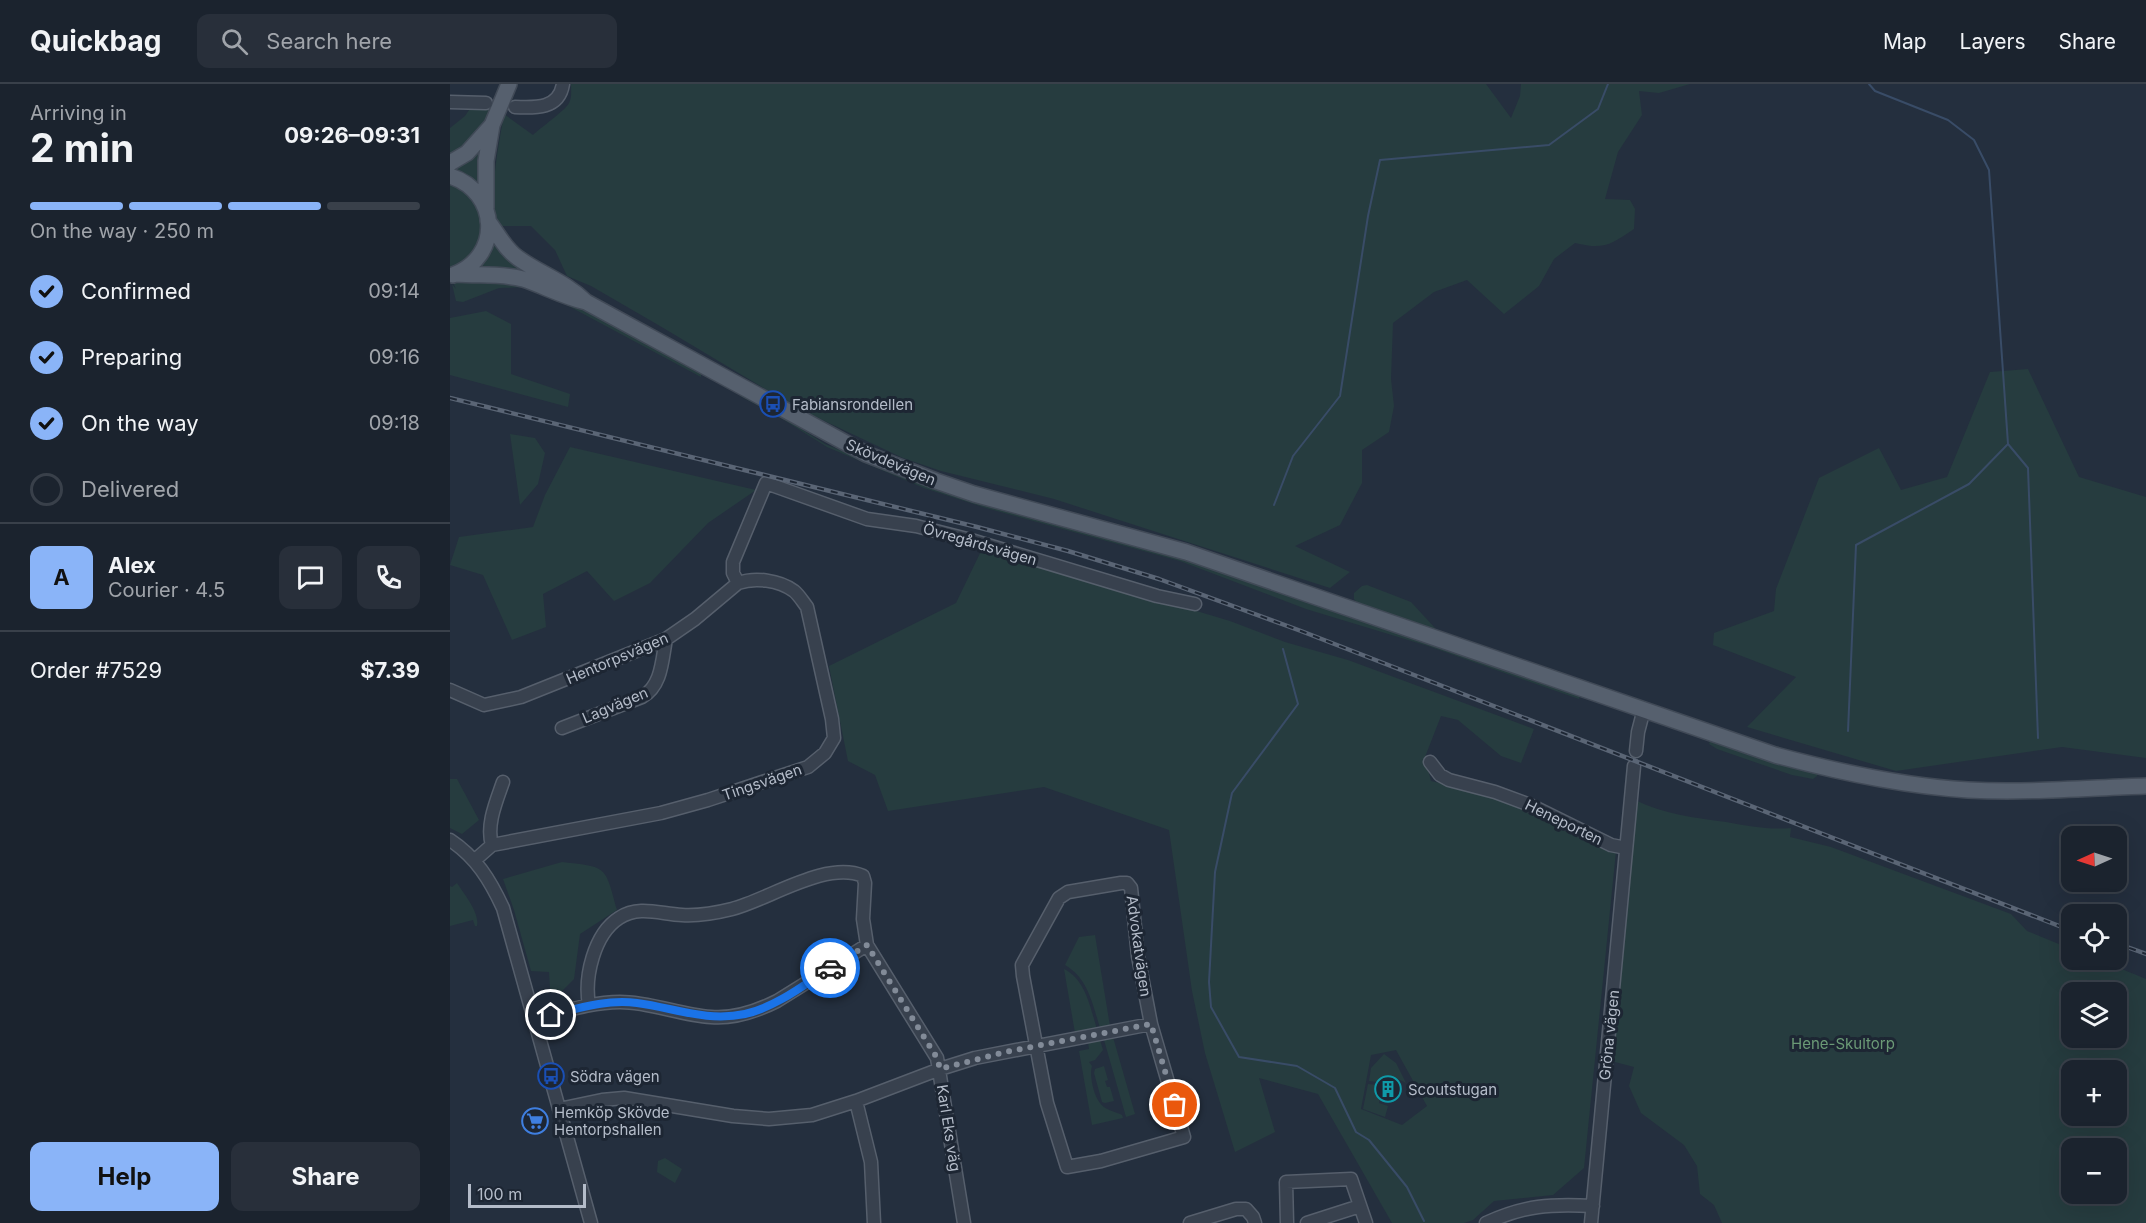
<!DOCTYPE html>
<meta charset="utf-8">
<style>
:root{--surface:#1b232e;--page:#282f3a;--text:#f1f3f6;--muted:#a0a4aa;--line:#39404a;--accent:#8ab4f8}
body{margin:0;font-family:Inter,sans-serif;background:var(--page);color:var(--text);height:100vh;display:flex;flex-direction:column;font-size:22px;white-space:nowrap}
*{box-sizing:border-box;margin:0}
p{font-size:20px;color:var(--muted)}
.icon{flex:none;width:33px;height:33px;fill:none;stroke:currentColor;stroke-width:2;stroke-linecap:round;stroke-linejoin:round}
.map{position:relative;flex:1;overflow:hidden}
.panel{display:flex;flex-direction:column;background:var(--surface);width:450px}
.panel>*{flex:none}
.needle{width:39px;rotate:267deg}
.fabs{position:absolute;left:1611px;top:742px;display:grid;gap:12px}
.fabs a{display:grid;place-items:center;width:66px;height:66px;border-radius:12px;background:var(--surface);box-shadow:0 6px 24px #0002,0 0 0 2px var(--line);font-size:30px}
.scale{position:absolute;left:18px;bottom:15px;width:118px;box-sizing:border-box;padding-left:6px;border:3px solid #b4bcc9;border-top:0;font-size:16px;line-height:21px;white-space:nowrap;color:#b4bcc9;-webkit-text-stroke:4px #1d2633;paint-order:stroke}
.pin{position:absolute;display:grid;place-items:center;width:51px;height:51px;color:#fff;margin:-26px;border:3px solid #fff;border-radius:50%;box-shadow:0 2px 6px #0007}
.courier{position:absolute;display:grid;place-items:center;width:60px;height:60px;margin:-30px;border:4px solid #1a73e8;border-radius:50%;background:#fff;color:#222;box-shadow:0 2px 8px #0007}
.overview em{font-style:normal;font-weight:700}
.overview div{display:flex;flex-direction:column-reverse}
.overview{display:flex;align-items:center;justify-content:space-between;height:102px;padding:0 30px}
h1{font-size:39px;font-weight:700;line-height:45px}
.bar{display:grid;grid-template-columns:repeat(4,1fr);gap:9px 6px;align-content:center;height:72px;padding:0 30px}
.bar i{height:8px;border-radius:4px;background:var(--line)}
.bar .active{background:var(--accent)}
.bar p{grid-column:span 4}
.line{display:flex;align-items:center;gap:15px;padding:0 30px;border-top:2px solid var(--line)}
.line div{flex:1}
.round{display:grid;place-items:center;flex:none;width:63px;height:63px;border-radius:12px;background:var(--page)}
ol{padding:0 30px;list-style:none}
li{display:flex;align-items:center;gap:18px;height:66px}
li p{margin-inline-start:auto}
li .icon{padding:6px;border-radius:50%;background:var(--accent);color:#111;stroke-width:4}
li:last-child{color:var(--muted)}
li i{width:33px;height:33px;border:3px solid var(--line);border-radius:50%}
.cta{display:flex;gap:12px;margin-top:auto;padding:12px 30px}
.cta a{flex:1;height:69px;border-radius:12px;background:var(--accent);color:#111;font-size:24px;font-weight:700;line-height:69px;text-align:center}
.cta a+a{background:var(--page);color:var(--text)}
header{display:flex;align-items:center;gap:36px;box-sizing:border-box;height:84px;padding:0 30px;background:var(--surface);border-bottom:2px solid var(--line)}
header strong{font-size:28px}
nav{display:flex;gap:33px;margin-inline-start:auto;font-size:21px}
.search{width:420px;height:54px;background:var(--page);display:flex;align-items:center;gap:15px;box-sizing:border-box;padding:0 21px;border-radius:12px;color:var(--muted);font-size:22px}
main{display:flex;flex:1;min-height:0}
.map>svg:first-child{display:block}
.green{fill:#263c3f;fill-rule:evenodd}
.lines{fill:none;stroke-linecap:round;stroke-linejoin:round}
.stream{stroke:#394c67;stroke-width:2}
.minor-casing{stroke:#565f6c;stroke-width:15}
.major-casing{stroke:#414a57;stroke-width:18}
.minor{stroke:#38414e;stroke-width:12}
.major{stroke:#56606e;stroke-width:15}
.rail-casing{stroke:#5a6575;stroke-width:4.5}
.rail{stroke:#1d2633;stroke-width:2;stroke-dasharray:7;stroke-linecap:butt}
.done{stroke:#828b98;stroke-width:6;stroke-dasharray:0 10.8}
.route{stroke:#1a73e8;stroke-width:8}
.labels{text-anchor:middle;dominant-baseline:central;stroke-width:6;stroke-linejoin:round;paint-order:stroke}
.poi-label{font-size:15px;fill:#b4bcc9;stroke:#1d2633;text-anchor:start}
.street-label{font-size:15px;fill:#b4bcc9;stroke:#1d2633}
.park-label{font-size:15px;fill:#6b9a76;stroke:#1d2633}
</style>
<header>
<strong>Quickbag</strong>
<div class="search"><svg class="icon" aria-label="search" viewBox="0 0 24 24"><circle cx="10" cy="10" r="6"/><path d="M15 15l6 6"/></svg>Search here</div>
<nav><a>Map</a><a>Layers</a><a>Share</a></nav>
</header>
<main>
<section class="panel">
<div class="overview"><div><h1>2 min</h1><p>Arriving in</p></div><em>09:26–09:31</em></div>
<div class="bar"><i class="active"></i><i class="active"></i><i class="active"></i><i></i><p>On the way · 250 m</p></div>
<ol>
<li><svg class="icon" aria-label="check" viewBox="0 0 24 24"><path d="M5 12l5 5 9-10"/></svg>Confirmed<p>09:14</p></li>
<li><svg class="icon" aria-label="check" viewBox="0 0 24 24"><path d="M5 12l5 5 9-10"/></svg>Preparing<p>09:16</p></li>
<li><svg class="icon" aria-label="check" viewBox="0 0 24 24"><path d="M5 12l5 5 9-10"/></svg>On the way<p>09:18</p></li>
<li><i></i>Delivered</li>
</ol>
<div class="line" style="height:108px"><b class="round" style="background:var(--accent);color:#111">A</b><div><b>Alex</b><p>Courier · 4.5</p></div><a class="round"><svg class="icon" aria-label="chat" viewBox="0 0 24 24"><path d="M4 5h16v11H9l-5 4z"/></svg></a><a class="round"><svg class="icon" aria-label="phone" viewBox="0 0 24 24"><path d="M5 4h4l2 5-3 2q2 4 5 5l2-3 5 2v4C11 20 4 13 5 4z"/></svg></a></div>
<div class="line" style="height:78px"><div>Order #7529</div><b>$7.39</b></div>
<div class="cta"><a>Help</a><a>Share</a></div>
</section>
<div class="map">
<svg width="1696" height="1139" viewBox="0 0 1696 1139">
<rect width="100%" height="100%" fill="#242f3e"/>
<path class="green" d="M121,0H1036L1061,34L1070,12L1071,0H1240L1209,9L1189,7L1192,31L1168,68L1155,115L1180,116L1185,125L1184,145C1160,161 1154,166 1125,159L1104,175L1089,202L1054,230L1017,196L984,208L943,239L941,295L944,322L939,348L912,366V399L890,441L845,462L900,488L880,504L604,415L491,387L453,374L347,324L210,242L141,202L117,192L105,166L81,142H49C37,114 49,60 54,30L83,51C90,44 116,26 119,19C122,14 121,6 121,0Z
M21,23L41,26L25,54L0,75V44L15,32Z
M34,56L33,110L0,84Z
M0,96L22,109L34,136L25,170L0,185Z
M41,149L118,207L20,188Z
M55,195L115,217L251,288V293L113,219L75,203L49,204L13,218L6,217L2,200L6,205L3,198Z
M36,227L61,240V290L120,310L118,323L0,291V234Z
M1578,285L1629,393L1696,413V674L1612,663L1446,687L1297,643L1346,593L1263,561L1264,549L1324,527L1326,505L1369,394L1429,364L1451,406L1497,393L1540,288Z
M291,310L340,338L375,360L473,400L727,473L1130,611L1129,615L978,562L856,525L730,477L536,424L474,404L377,363L334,336L290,312Z
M60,350L85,354L95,369L88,400L70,421Z
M120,363L306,406L258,439L200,499L164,517L137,487L93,510L96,543L62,556L33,491L0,481L9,453L83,443L95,411Z
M533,463L780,537L835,558L898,576L1084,645L1071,679L1051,672L1008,636L991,632L975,673L981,697L1043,711L1166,767L1134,1084L1103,1111L1044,1117L1023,1136L1014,1139H942L868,1010L809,994L825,1048L785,1068L755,969L742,907L719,746L594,703L438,727L425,691L398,677L379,582L506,519ZM946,966L977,1022L952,1041L911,1025L921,971Z
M917,501L961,518L985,544L984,546L907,519L904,515V509L912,502Z
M1260,657L1367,690V692L1363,695L1342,691L1267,665L1259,660Z
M0,695H7L29,736L12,750L0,744Z
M1185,716C1213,730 1245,734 1276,738C1298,742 1319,746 1341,744L1340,753L1381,763L1561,830L1577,847L1621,865L1622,876H1650L1696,895V1139H1272L1264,1121L1250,1110L1247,1082L1234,1061L1191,1029L1179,1002L1184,983L1161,977ZM1622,909H1666V954H1622ZM1622,987H1666V1032H1622ZM1622,1065H1666V1110H1622Z
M112,778C158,783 155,782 167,826L130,850L124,895L101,918L99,888L81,887L64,826L53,795Z
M7,799C14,810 30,829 27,842H25L23,836L0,842V802L2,803Z
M645,851L660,942L650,944C643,921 638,894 615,881L629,853Z
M614,885C636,896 640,923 647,945L625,949Z
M663,953L685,1030L676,1033L654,956Z
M650,956L653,966L645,976L639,978L642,982C639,992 644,1012 650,1019C653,1025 666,1028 672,1031L673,1034L642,1041L629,967L639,965L638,958Z
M934,970L946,979L956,999C945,993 938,990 928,998L919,997L921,984Z
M654,982L658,996L655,997L657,1003H660L664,1017L655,1019L652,1018L644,989L645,985Z
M918,1000L930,1001L932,1005L929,1019L938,1022L935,1033L913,1025Z
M215,1074L232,1085L225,1099L207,1088L208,1077Z"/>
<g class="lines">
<path class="stream" d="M1419,0L1425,7L1498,36L1524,56L1539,86L1558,360L1578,384L1588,654
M824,421L843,372L890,312L918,132L930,76L1099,61L1148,25L1158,0
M833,565L848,620L782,709L765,788L759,898L761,923L789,973L847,982L885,1004L906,1048L919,1056L957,1103L974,1137
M1398,647L1406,461L1519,400L1557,361"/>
<g class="minor-casing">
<path id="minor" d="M0,18L36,19
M65,23C86,24 109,25 113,0
M0,606L34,621L71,613L216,555L245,535L288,499L283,489V478L316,399L417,435L466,442L521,456L707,512L745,520
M112,644L192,613C212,602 212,576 216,555
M1186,667L1188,648L1194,625
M980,678L990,691L999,696L1045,708L1080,721L1161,761L1176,764
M0,756C26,773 40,796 53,824L141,1139
M42,761C36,741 46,718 53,698
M25,776L42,761L211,729L258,716L358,683L375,669L384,654L382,635L357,523C353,518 349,511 344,507C329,496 305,493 288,499
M671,799H677L681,804L688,872L701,940L734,1053L651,1077L617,1083L597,1019L573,892L572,881L609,814L618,808Z
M417,861L487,974L514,1139
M85,935C113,928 141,918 170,918C201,918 230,931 261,933C284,935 307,927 327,917L417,861L413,835L415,799L413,792C376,776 318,816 282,825C266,829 248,832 232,831C210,830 189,821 169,834C144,850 134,893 139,921
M406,1017L421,1078L424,1139
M109,1025L152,1016L174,1014L283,1032L319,1035L362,1031L406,1017L490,985L525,974L701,940
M740,1139L786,1125H796L803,1133L805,1139
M837,1139L836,1098L901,1095L916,1139
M857,1139L910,1122
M1036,1139C1075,1121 1100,1120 1143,1122
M1141,1139L1184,682"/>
</g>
<g class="major-casing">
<path id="major" d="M0,79L17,69L42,41
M0,92C50,108 52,173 3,191
M36,124V77L42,41L59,0
M38,137C48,150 55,165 68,174C92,191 114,197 136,218
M6,190C28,192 51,189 73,195C94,202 114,213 136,218L416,370L486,397L524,410L736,468L1325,671C1388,688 1452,702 1518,706C1577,709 1637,704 1696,702"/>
</g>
<use href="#minor" class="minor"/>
<use href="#major" class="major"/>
<g class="rail-casing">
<path id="rail" d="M0,314L527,443L618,467L709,495L851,547L1622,847
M1666,859L1696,870"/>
</g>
<use href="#rail" class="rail"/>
</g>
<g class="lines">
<path class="done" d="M380,884L417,861L487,974L490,985L555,968L701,940L725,1021"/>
<path class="route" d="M101,931C129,924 157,915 187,919C225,924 256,938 295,930C326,923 354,901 380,884"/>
</g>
<defs>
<g id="bus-ring" transform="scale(1.35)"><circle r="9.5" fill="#1d2633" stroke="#1a4fb4" stroke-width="1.5"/><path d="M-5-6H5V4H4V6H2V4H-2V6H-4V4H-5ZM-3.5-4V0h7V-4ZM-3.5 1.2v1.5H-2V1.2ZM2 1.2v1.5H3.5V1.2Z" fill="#1a4fb4"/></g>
<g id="building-ring" transform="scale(1.35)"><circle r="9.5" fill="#1d2633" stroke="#0f9aa8" stroke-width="1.5"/><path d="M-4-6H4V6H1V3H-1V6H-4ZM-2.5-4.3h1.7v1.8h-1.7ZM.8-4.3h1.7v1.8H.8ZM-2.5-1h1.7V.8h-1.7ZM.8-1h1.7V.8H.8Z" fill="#0f9aa8"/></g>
<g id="supermarket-ring" transform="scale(1.35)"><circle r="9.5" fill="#1d2633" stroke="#3f7fe0" stroke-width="1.5"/><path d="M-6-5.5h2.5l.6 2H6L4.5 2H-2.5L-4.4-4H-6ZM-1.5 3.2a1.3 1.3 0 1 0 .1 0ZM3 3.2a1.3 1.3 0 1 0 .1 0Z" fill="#3f7fe0"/></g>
</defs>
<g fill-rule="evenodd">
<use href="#bus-ring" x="323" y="320"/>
<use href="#bus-ring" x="101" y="992"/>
<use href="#building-ring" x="938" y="1005"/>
<use href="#supermarket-ring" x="85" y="1037"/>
</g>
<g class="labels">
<g class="poi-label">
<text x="342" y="320">Fabiansrondellen</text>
<text x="120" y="992">Södra vägen</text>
<text x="958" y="1005">Scoutstugan</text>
<text x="104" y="1028">Hemköp Skövde<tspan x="104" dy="17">Hentorpshallen</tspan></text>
</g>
<g class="street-label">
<text transform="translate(441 378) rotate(23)">Skövdevägen</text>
<text transform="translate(530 460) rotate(16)">Övregårdsvägen</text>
<text transform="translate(167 574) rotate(-23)">Hentorpsvägen</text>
<text transform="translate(165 621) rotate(-23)">Lagvägen</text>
<text transform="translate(312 698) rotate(-19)">Tingsvägen</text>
<text transform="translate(1114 738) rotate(26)">Heneporten</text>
<text transform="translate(689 862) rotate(82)">Advokatvägen</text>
<text transform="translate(1159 951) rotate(-84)">Gröna vägen</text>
<text transform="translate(499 1044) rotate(81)">Karl Eks väg</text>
</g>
<g class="park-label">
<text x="1393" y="959">Hene-Skultorp</text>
</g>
</g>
</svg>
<div class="fabs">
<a><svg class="needle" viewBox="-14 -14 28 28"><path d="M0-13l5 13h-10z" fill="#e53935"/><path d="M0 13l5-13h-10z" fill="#a0a4aa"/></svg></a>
<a><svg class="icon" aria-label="locate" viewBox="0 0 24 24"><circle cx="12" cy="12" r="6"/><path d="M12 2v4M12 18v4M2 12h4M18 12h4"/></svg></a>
<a><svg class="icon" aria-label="layers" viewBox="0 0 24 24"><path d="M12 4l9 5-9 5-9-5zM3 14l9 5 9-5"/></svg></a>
<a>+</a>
<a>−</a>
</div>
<div class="scale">100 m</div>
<div class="pin" style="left:725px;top:1021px;background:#ea580c"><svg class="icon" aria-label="bag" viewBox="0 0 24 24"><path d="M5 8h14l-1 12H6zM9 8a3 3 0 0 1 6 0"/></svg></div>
<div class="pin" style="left:101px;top:931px;background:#1f2937"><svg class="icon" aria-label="home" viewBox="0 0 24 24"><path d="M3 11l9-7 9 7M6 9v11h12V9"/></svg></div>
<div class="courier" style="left:380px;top:884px"><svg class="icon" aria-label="car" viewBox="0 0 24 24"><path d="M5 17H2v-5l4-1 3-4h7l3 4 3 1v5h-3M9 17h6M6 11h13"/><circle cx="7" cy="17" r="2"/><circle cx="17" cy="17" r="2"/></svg></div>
</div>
</main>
